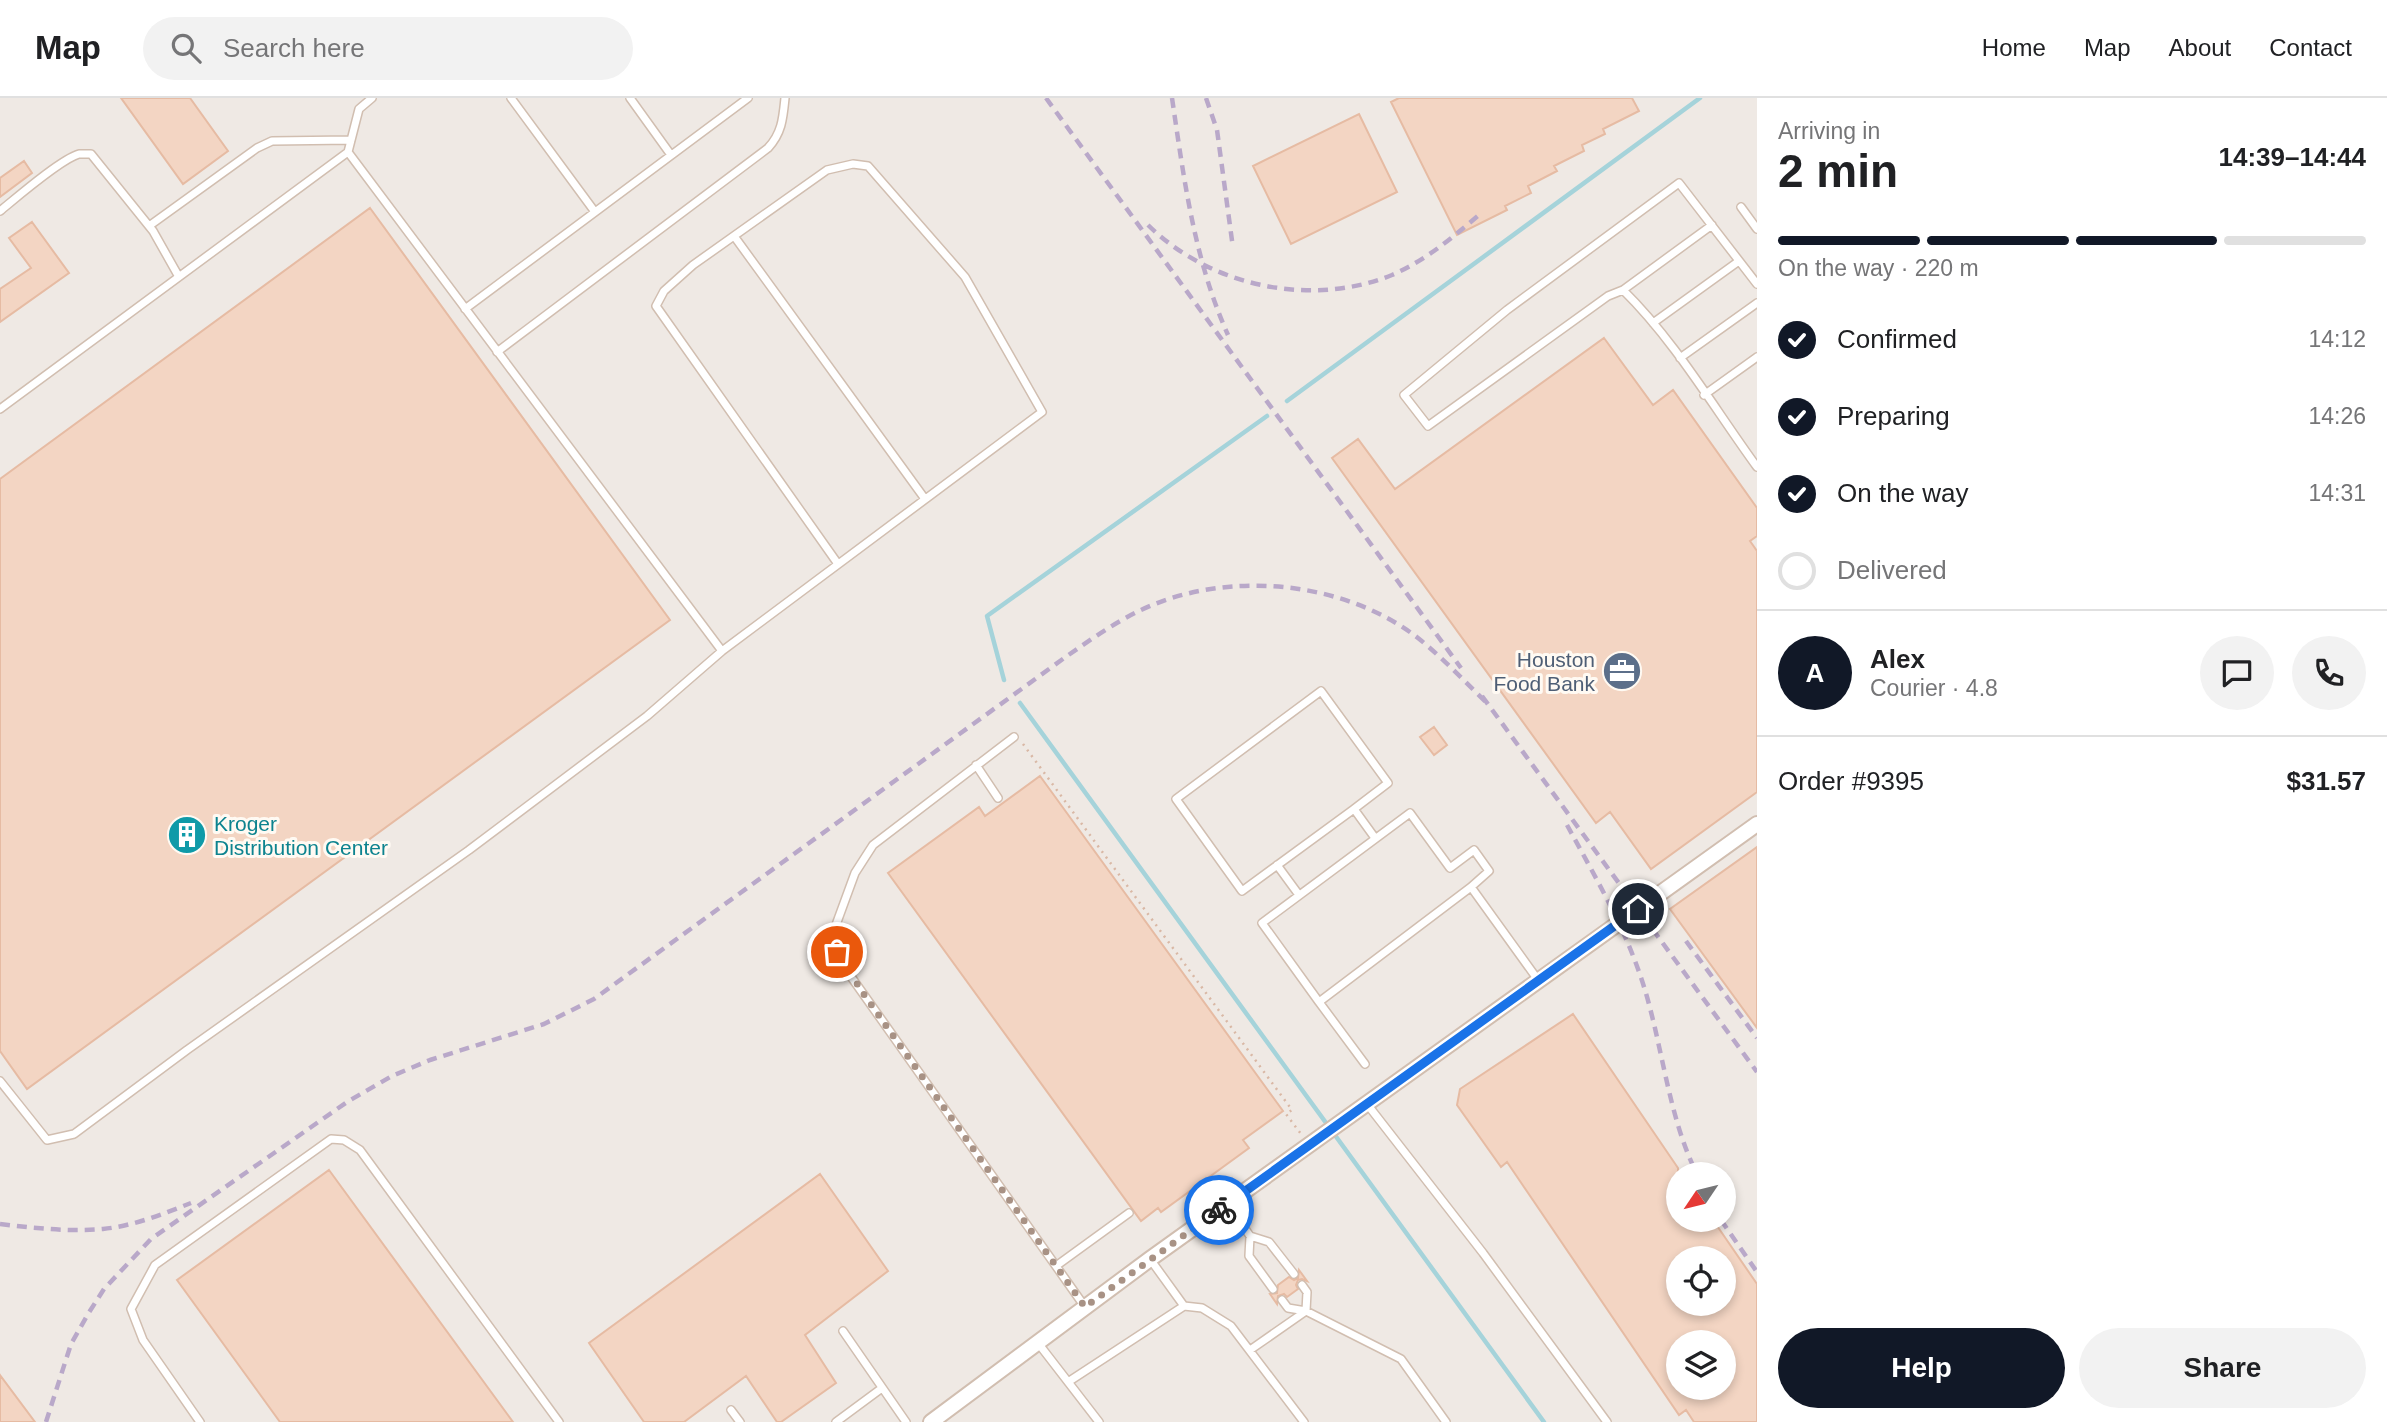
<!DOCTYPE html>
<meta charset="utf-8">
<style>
:root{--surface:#fff;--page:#f2f2f2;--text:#202124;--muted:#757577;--line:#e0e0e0;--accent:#111827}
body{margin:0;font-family:Arial,sans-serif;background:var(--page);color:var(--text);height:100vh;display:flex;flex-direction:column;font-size:26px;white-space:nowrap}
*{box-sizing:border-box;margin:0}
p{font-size:23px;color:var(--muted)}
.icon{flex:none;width:38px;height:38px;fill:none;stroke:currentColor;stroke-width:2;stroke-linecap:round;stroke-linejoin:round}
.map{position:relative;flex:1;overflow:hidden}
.side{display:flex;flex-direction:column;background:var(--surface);width:630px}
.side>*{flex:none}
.needle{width:46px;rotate:235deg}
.controls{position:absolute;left:1666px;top:1064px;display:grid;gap:14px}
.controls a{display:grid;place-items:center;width:70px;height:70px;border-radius:50%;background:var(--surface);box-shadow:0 4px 10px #0003;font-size:35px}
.pin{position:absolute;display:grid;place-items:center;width:60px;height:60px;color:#fff;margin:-30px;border:4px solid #fff;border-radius:50%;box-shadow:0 2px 7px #0007}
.courier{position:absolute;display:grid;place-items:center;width:70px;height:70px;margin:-35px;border:5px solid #1a73e8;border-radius:50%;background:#fff;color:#222;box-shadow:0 2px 9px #0007}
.headline em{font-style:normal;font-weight:800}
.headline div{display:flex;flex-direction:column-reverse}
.headline{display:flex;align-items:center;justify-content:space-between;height:119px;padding:0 21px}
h1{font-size:46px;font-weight:800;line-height:52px}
.bar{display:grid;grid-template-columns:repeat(4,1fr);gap:10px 7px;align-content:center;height:84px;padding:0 21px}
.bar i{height:9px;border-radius:5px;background:var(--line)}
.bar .current{background:var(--accent)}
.bar p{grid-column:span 4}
.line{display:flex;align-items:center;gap:18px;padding:0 21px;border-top:2px solid var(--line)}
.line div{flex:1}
.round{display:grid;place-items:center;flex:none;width:74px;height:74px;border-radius:37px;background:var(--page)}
ol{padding:0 21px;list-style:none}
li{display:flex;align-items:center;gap:21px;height:77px}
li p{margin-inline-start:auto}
li .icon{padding:7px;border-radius:50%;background:var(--accent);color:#fff;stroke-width:4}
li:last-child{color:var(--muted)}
li i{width:38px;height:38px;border:4px solid var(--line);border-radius:50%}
.action{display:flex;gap:14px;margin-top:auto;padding:14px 21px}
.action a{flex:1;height:80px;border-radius:42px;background:var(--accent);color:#fff;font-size:28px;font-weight:800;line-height:80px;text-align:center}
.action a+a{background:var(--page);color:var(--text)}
header{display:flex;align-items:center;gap:42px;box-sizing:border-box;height:98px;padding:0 35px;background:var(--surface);border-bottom:2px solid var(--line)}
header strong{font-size:33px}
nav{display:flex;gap:38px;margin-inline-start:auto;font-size:24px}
.search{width:490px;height:63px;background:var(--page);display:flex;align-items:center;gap:18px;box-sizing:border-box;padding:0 24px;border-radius:38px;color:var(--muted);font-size:26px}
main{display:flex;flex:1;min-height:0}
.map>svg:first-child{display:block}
.industrial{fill:#efe9e4;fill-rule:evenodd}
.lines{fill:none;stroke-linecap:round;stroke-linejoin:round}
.stream{stroke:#a5d3da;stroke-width:4.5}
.building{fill:#f3d5c3;stroke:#e6bba3;stroke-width:2;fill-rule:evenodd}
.lane-casing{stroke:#d1beb0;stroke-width:10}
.street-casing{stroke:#d1beb0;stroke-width:18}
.path{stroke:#d9b8a5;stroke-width:2.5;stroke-dasharray:2 5;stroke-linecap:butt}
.lane{stroke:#fff;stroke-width:7}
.street{stroke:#fff;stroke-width:14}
.rail{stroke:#b9a8c9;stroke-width:4.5;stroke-dasharray:10 7;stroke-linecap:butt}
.done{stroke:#a89285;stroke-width:7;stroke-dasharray:0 12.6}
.route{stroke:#1a73e8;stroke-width:9}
.labels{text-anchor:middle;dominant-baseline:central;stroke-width:6;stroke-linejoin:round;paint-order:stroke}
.service-label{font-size:21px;fill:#4e5e75;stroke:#fffaf3;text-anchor:end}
.culture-label{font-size:21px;fill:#0d838f;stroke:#fffaf3;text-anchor:start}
</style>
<header>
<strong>Map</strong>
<div class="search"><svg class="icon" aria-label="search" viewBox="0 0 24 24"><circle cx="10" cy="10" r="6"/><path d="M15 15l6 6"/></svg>Search here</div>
<nav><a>Home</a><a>Map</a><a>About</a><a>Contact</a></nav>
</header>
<main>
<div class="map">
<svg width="1757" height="1324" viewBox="0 0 1757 1324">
<rect width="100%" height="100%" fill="#fdf6ec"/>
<path class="industrial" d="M0,0H1757V1324H0ZM1678,1076H1724V1122H1678ZM1678,1160H1724V1206H1678ZM1678,1244H1724V1290H1678Z"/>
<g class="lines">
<path class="stream" d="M1287,303L1700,0
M1004,582L987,518L1267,318
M1020,605L1544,1324"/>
</g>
<path class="building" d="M121,0H190L228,53L183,86Z
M1399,0H1632L1639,13L1603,31L1605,36L1582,47L1584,53L1554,68L1557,73L1528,88L1531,95L1505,108L1507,112L1457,137L1391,4Z
M1359,16L1397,94L1291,146L1253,68Z
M24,63L32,75L0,99V80Z
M370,110L670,522L27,991L0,953V381Z
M32,124L69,175L0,224V191L31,170L9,140Z
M1604,240L1653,307L1673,292L1757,410V438L1750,443L1757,453V694L1651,771L1610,714L1596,725L1332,360L1358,341L1395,391Z
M1434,629L1447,647L1434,657L1420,639Z
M1040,678L1283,1013L1243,1042L1249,1050L1161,1114L1158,1110L1141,1123L888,775L979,709L985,718Z
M1757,749V930L1670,811Z
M1573,916L1678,1070V1122H1713L1757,1186V1324H1694L1686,1312L1679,1317L1507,1064L1501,1069L1457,1007L1460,991ZM1678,1160H1724V1206H1678ZM1678,1244H1724V1290H1678Z
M329,1072L513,1324H280L177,1182Z
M820,1076L888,1173L805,1237L836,1285L781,1324H777L746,1278L684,1324H644L589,1245Z
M1299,1172L1307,1183L1302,1181L1298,1182L1296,1187L1298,1191L1287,1199L1284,1196L1278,1198L1277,1206L1270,1196L1277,1195L1278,1187L1289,1179L1294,1182L1298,1180Z
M0,1277L35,1324H0Z"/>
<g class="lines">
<g class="lane-casing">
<path id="lane" d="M511,0L595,114
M630,0L671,57
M348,54L722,553
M1741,109L1757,131
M0,113C16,100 61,61 79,56C80,56 90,56 91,56L153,133L179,179
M149,128L257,50L272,43L351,42
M734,138L925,401
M1757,186L1679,85L1507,212L1404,297L1428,328L1608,198L1623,192C1675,243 1714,310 1757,369
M1623,192L1712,127
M465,211L748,0
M1653,225L1739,163
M497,254L768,50C782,35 783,20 785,0
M1680,260L1757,205
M1704,297L1757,259
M0,311L348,54L359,11L372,0
M1014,639L873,747L855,775L833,835L837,854L847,873L1085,1209
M976,667L998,700
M1354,711L1242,793L1176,701L1321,593L1388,685L1354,711L1375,740
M1277,767L1299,797
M1471,789L1489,773L1474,752L1450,770L1410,715L1262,825L1319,904L1471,789L1538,882
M1319,904L1365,966
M0,983L47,1042L74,1036L187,952L469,752L647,618L722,553L1042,314L965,179L868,68L853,66L827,72L693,167L664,193L656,208L838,466
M1367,1006L1483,1155L1607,1324
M1228,1106L1250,1138L1269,1144L1294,1176
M1250,1138L1249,1158L1273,1191
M1150,1161L1184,1208
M1056,1168L1129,1115
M1282,1202L1288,1210L1306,1213L1401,1261L1446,1324
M843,1233L906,1324
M1038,1245L1099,1324
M1250,1252L1306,1213L1307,1194L1302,1187
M1068,1284L1184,1208L1202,1210L1231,1228L1304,1324
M731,1312L740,1324
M200,1324L143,1242L131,1211L155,1167L331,1041L344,1042L360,1052L559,1324
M836,1324L882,1290"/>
</g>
<g class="street-casing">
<path id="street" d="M931,1324L1150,1161L1757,726"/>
</g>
<path class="path" d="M1023,646L1292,1012L1286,1016L1301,1036"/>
<use href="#lane" class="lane"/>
<use href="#street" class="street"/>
<path class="rail" d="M1046,0L1461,570
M1172,0C1184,81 1194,161 1228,237
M1206,0L1217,32L1233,150
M1148,127C1210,188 1310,210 1392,177C1426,162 1452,140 1480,116
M1482,598L1757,974
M1567,727C1592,773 1620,821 1638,871C1662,936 1666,1015 1697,1076
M1686,843L1757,940
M1721,1122L1757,1174
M0,1126C34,1130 68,1134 103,1131C133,1128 163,1116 191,1105
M46,1324L71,1246L88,1216L104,1191L151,1141L347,1004L392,978L430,962L544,926L594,901L1067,558C1090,542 1114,525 1139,513C1225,471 1343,482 1418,540C1443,560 1465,584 1488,606"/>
</g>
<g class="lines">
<path class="done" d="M837,854L863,895L1085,1209L1219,1112"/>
<path class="route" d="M1219,1112L1638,811"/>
</g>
<defs>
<g id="office-disc" transform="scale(2.0125)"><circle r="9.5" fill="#5c6f8a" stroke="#fffaf3"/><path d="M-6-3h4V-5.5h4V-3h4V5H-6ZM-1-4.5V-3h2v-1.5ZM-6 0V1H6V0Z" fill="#fff"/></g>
<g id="building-disc" transform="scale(2.0125)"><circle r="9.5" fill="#0f9aa8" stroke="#fffaf3"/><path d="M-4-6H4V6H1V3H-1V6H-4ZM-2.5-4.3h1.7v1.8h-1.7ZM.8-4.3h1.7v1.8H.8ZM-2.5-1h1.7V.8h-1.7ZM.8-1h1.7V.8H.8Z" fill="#fff"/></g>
</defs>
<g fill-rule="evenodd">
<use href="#office-disc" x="1622" y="573"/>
<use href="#building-disc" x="187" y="737"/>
</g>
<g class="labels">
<g class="service-label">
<text x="1595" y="561">Houston<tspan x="1595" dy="24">Food Bank</tspan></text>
</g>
<g class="culture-label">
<text x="214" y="725">Kroger<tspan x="214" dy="24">Distribution Center</tspan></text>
</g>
</g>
</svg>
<div class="controls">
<a><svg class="needle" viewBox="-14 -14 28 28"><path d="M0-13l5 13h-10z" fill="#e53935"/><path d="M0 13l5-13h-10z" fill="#757577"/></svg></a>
<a><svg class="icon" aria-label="locate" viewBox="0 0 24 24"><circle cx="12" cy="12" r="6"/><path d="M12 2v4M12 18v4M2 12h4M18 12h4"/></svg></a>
<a><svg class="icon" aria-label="layers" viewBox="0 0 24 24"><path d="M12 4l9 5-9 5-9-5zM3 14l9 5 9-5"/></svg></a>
</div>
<div class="pin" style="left:837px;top:854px;background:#ea580c"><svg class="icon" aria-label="bag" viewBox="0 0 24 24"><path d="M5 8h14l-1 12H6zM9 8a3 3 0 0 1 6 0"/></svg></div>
<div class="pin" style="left:1638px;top:811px;background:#1f2937"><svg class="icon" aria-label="home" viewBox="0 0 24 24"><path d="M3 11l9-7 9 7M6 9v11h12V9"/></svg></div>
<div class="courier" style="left:1219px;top:1112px"><svg class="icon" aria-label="bike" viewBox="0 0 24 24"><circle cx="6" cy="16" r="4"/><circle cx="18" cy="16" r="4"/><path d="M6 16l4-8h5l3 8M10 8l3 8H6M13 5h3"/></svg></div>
</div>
<section class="side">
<div class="headline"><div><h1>2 min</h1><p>Arriving in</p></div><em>14:39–14:44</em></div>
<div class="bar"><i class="current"></i><i class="current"></i><i class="current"></i><i></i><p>On the way · 220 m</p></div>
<ol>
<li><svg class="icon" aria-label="check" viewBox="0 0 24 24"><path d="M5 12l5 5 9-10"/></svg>Confirmed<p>14:12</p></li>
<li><svg class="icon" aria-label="check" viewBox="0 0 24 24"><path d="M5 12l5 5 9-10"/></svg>Preparing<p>14:26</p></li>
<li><svg class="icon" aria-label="check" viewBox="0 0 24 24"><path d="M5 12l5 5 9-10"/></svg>On the way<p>14:31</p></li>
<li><i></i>Delivered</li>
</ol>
<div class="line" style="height:126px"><b class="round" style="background:var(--accent);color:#fff">A</b><div><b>Alex</b><p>Courier · 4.8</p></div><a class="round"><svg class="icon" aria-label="chat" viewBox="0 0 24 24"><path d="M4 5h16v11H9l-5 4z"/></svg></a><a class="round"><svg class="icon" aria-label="phone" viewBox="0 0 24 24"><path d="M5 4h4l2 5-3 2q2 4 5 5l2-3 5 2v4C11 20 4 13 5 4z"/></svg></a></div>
<div class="line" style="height:91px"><div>Order #9395</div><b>$31.57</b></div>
<div class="action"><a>Help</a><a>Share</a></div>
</section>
</main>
